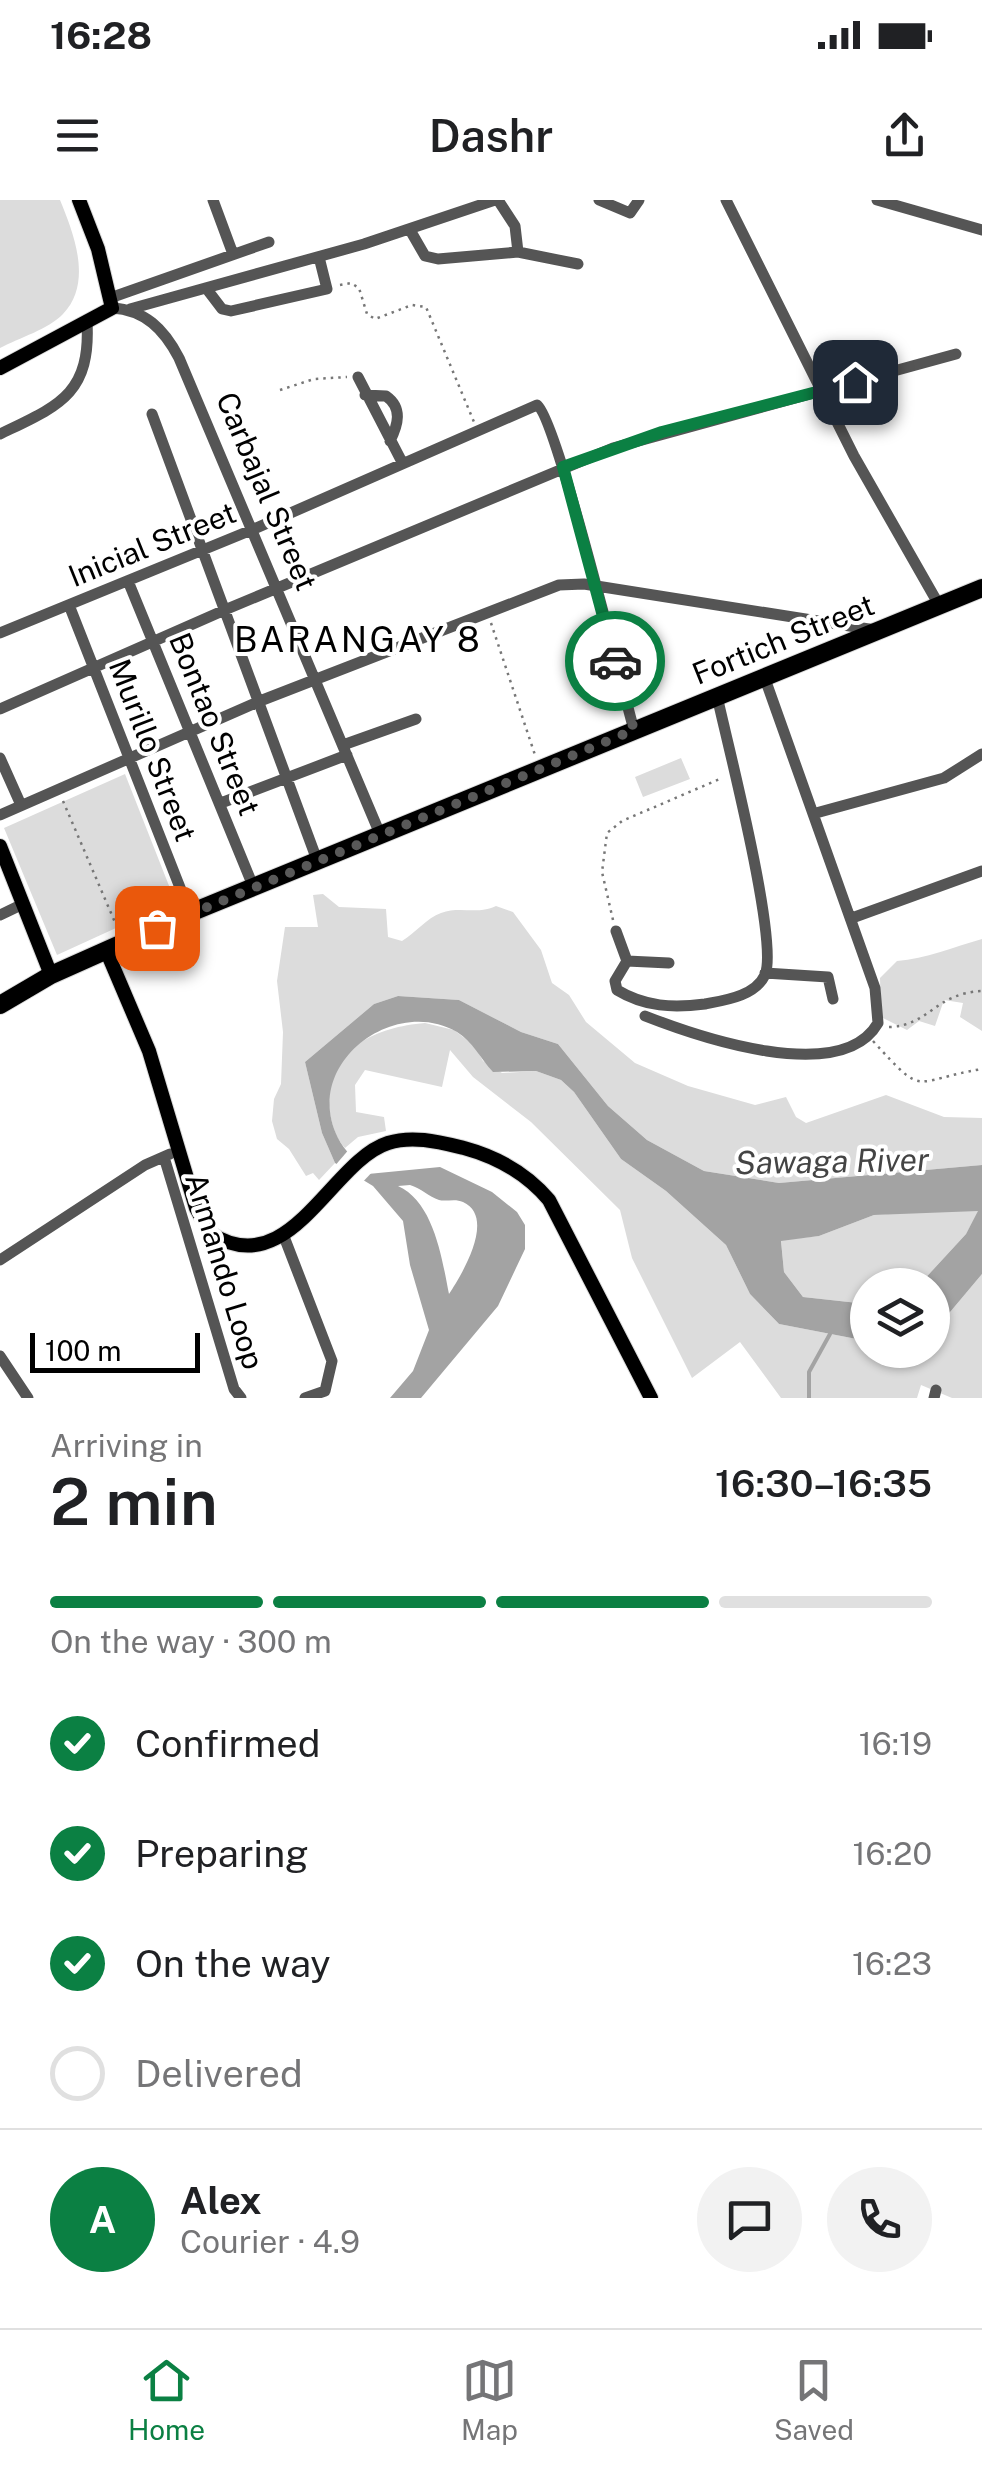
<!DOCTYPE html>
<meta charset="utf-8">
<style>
:root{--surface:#fff;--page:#f2f2f2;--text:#202124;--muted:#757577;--line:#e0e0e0;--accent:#0b8043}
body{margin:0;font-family:"Public Sans",sans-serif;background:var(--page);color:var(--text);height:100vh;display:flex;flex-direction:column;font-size:38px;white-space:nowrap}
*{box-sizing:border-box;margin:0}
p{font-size:32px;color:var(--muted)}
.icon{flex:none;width:55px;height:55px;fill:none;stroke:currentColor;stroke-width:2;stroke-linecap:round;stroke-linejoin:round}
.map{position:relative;height:1198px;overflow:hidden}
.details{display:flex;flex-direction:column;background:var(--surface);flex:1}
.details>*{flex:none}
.buttons{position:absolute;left:850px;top:1068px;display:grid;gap:20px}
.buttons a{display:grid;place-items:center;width:100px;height:100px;border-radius:50%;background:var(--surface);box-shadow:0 2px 8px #0004;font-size:50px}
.scale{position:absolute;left:30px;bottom:25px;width:170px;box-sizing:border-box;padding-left:10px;border:5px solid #000;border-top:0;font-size:28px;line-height:35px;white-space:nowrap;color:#000;-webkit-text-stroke:8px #fff;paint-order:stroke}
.pin{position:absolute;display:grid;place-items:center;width:85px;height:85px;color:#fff;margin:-42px;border-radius:20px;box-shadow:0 5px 15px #0006}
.courier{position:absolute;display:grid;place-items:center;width:100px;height:100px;margin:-50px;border:8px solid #0b8043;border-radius:50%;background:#fff;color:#222;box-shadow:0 2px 12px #0007}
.headline em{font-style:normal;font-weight:600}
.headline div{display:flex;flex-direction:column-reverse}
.headline{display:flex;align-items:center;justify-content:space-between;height:170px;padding:0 50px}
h1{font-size:65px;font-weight:600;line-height:75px}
.bar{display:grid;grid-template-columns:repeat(4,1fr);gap:15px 10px;align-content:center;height:120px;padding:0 50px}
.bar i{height:12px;border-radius:8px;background:var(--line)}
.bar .on{background:var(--accent)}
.bar p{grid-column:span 4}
.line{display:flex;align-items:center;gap:25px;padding:0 50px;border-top:2px solid var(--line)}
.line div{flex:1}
.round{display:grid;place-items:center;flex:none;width:105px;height:105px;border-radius:52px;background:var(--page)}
ol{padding:0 50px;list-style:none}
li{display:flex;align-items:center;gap:30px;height:110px}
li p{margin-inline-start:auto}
li .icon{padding:10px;border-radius:50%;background:var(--accent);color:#fff;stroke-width:4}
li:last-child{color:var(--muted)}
li i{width:55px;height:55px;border:5px solid var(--line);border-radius:50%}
.status{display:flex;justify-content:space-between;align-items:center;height:70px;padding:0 50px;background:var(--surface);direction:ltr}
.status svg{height:28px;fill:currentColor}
header{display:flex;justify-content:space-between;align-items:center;height:130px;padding:0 50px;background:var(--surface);font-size:45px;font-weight:600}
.tabs{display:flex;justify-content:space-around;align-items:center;height:140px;border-top:2px solid var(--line);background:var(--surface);font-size:28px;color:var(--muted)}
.tabs a{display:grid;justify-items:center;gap:5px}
.tabs .on{color:var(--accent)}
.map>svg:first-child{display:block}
.green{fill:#dcdcdc}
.water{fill:#a3a3a3;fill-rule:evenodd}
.pier{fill:#fff}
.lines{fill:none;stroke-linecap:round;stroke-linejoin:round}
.stream{stroke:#a3a3a3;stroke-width:4}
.major-casing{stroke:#dbdbdb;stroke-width:16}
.highway-casing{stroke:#dbdbdb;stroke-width:20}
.path{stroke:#777;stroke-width:2.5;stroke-dasharray:2.5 5;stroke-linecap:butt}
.minor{stroke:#555;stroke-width:11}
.major{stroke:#000;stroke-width:14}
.highway{stroke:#000;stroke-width:18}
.done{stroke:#595959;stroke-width:10;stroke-dasharray:0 18}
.route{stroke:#0b8043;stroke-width:12}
.labels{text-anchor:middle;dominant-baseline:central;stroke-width:8;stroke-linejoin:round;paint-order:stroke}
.street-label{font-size:30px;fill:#000;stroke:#fff}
.water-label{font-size:32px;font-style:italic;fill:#444;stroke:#fff}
.quarter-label{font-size:35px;letter-spacing:2.5px;fill:#000;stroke:#fff}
</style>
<div class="status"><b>16:28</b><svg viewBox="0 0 49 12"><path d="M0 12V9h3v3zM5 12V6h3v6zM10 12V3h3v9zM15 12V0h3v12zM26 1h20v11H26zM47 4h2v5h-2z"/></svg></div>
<header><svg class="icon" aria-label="menu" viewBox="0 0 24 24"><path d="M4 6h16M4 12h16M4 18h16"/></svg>Dashr<svg class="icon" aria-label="share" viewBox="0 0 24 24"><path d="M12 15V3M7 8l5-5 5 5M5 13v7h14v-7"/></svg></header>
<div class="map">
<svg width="982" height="1198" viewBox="0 0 982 1198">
<rect width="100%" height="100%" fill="#fff"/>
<path class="green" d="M0,0H60C74,34 93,83 63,114C49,129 19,138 0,148Z
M681,558L690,579L643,597L635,577Z
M125,574L175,701L57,755L4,628Z
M323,694L339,707L386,709L388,737L402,741C415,733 427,718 441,713C460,706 477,715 496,706L513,712L541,750L552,783L569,795L586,822L635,863L688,886L755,905L786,897L796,917L806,923L886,895L944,917L982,918V965L779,983L704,971L647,940L608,906L558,844L521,832L459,800L398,796L374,804L305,862L322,933L335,963L319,980L313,973L306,976L289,949L277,939L272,921L274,899L281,884L283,832L277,781L285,727H318L313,695Z
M982,739V831L960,817L963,803L944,800L935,826L919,821L907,830L881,817L880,778L897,761C926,759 953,747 982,739Z
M425,823L454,830L475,846L483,861L502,873L536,871L561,880L574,892L621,959L666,991L726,1045L750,1094L779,1124L867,1141L868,1150H932L933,1127L940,1124L982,1074V1198H952L921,1185L917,1198H781L740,1142L692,1178L632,1058L620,1010L531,922L473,877L450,850L442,887L365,870L355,885L356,912L384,917L386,931L358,937L345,948C335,938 330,919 329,905C328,848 376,827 425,823Z
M932,1011H979L966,1034L919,1085H868L867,1104L803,1097L784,1072L781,1040L819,1036L874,1015Z"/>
<path class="water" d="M398,796L459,800L521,832L558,844L608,906L647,940L704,971L779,983L982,965V1074L940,1124L933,1127L932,1085H919L966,1034L978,1011L874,1015L819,1036L781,1041L784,1072L803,1097L867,1104V1141L779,1124L750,1094L726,1045L666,991L621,959L574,892L561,880L536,871L493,872C480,858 473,842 457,832C394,795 301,864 338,938C344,951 359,963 368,974L440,967L492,992L517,1012L525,1025V1049L498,1106L421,1198H390L413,1171L429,1130L410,1065L403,1021L373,986L335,963L322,933L305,862L374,804ZM410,985C421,988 429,997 439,1000C446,1002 455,998 463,1002C496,1017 463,1073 449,1094C442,1059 434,1002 398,986Z"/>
<path class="pier" d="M351,947L375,969L359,986L333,968Z"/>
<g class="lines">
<path class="stream" d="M809,1198V1172L830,1134"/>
<g class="major-casing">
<path id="major" d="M0,168L112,108L98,49L79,0
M0,646L51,775
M106,750L149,851L196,1008L210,1033C289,1085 331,961 388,943C413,935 439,942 464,948C497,957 527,974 549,1000L651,1198"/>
</g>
<g class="highway-casing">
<path id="highway" d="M0,805L51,775L190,713L982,388"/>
</g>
<path class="path" d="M340,85L351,83L359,88L367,114L375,119L412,105L426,107L474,222
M280,190L314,179L347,177
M491,423L536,558
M63,601L117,727
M613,720L602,672L607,633L622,621L722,578
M889,827C929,826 935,793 982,791
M873,841C926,899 910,881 982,869"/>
<path class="minor" d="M213,0L233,54
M498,0L515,26L518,52
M599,0L630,13L639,0
M726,0L854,256L939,405
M877,0L982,30
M410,30L425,56L438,59L518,52L578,64
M206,88L222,109L231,111L327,89L319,57
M110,98L269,42
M112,108C145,110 164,129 179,158L380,634
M130,109L364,44L495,0
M358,177L402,262
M365,195L386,196C403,208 398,225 390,241
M152,214L317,660
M0,234C58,206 91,195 87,122
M128,381L253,686
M69,405L190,713
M0,433L254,329L537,205C556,216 622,488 634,530
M0,509L227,409L613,248L956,154
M343,545L416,519
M0,558L21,605
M221,603L347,555
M816,613L944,578L982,554
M0,615L260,501L559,385L584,384L875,430
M0,715L23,704
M852,718L982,671
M616,731L627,761L615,781L617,790C645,807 673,808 705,804C726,800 755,796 765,775C779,742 727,542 717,496
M627,761L669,763
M765,773L828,777L833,799
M645,816C696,836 841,887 878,823L875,788L764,476
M164,957L234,1189L241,1198
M283,1034L332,1161L325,1191L305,1198
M0,1060L145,965L170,954
M0,1156L28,1198
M934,1198L936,1190"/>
<use href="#major" class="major"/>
<use href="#highway" class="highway"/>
</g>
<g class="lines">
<path class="done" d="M157,728L634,530L615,461"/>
<path class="route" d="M615,461L563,267L662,232L855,182"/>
</g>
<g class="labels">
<g class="street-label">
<text transform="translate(267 291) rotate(67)">Carbajal Street</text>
<text transform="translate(152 344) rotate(-22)">Inicial Street</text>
<text transform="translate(783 439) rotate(-22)">Fortich Street</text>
<text transform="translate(215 524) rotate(68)">Bontao Street</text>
<text transform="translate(153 550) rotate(69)">Murillo Street</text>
<text transform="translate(225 1071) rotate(73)">Armando Loop</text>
</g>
<g class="water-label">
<text transform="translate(832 961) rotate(-1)">Sawaga River</text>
</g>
<g class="quarter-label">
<text x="358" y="439">BARANGAY 8</text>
</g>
</g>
</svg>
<div class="buttons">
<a><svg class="icon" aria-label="layers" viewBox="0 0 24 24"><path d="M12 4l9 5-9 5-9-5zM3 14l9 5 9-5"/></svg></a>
</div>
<div class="scale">100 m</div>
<div class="pin" style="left:157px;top:728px;background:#ea580c"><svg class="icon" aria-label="bag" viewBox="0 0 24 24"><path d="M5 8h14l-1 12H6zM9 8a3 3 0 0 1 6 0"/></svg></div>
<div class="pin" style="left:855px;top:182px;background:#1f2937"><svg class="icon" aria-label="home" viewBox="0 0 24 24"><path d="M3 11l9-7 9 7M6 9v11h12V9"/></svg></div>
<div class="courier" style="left:615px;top:461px"><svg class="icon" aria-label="car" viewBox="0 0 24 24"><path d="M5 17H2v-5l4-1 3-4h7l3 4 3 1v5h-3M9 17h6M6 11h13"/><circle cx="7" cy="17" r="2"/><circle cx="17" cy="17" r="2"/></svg></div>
</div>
<section class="details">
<div class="headline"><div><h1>2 min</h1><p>Arriving in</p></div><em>16:30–16:35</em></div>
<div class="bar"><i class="on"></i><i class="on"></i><i class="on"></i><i></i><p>On the way · 300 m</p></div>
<ol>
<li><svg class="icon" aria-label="check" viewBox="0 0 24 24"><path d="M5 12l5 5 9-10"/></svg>Confirmed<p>16:19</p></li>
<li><svg class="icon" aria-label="check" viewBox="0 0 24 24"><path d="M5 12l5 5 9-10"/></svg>Preparing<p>16:20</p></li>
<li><svg class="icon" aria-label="check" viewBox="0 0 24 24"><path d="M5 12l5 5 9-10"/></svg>On the way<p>16:23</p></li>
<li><i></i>Delivered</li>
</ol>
<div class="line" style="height:180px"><b class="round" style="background:var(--accent);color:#fff">A</b><div><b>Alex</b><p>Courier · 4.9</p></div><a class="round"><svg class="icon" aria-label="chat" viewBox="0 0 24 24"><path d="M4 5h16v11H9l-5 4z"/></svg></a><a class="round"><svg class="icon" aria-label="phone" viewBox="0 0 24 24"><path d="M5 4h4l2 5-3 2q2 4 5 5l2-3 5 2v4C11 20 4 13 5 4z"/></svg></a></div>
</section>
<nav class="tabs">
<a class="on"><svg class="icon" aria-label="home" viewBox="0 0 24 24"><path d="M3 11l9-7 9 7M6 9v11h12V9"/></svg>Home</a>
<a><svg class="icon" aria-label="map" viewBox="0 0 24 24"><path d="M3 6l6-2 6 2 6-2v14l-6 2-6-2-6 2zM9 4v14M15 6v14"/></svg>Map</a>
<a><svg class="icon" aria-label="saved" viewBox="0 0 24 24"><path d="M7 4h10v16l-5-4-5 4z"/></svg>Saved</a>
</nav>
